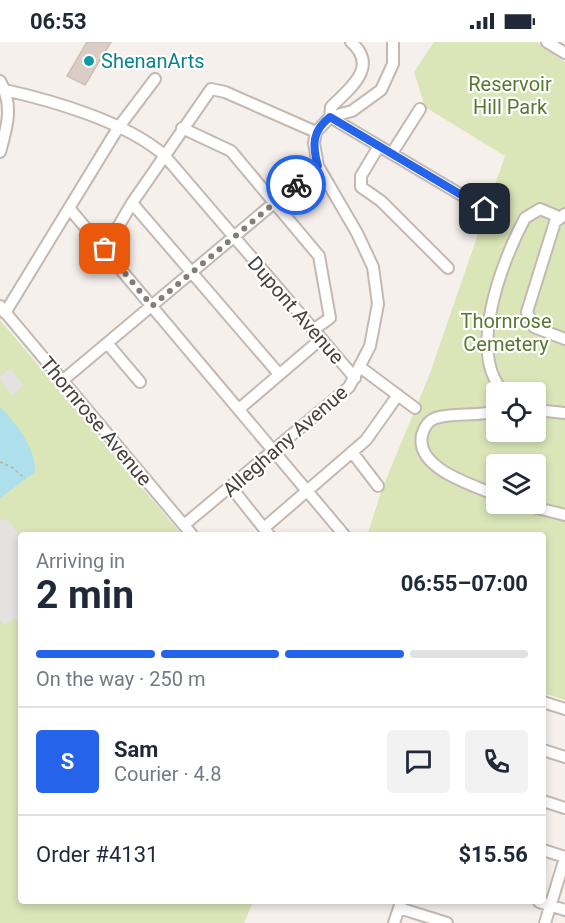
<!DOCTYPE html>
<meta charset="utf-8">
<style>
:root{--surface:#fff;--page:#f2f2f3;--text:#1f2937;--muted:#747a83;--line:#e0e1e3;--accent:#2563eb}
body{margin:0;font-family:Roboto,sans-serif;background:var(--page);color:var(--text);height:100vh;display:flex;flex-direction:column;font-size:22px;white-space:nowrap}
*{box-sizing:border-box;margin:0}
p{font-size:20px;color:var(--muted)}
.icon{flex:none;width:33px;height:33px;fill:none;stroke:currentColor;stroke-width:2;stroke-linecap:round;stroke-linejoin:round}
.map{position:relative;flex:1;overflow:hidden}
.side{position:absolute;left:18px;top:490px;width:528px;height:372px;display:flex;flex-direction:column;background:var(--surface);border-radius:6px;box-shadow:0 3px 9px #0003}
.side>*{flex:none}
.tools{position:absolute;left:486px;top:340px;display:grid;gap:12px}
.tools a{display:grid;place-items:center;width:60px;height:60px;border-radius:6px;background:var(--surface);box-shadow:0 3px 9px #0003;font-size:30px}
.pin{position:absolute;display:grid;place-items:center;width:51px;height:51px;color:#fff;margin:-26px;border-radius:12px;box-shadow:0 3px 9px #0006}
.courier{position:absolute;display:grid;place-items:center;width:60px;height:60px;margin:-30px;border:4px solid #2563eb;border-radius:50%;background:#fff;color:#222;box-shadow:0 2px 8px #0007}
.summary em{font-style:normal;font-weight:700}
.summary div{display:flex;flex-direction:column-reverse}
.summary{display:flex;align-items:center;justify-content:space-between;height:102px;padding:0 18px}
h1{font-size:39px;font-weight:700;line-height:45px}
.bar{display:grid;grid-template-columns:repeat(4,1fr);gap:9px 6px;align-content:center;height:72px;padding:0 18px}
.bar i{height:8px;border-radius:4px;background:var(--line)}
.bar .selected{background:var(--accent)}
.bar p{grid-column:span 4}
.line{display:flex;align-items:center;gap:15px;padding:0 18px;border-top:2px solid var(--line)}
.line div{flex:1}
.round{display:grid;place-items:center;flex:none;width:63px;height:63px;border-radius:6px;background:var(--page)}
.status{display:flex;justify-content:space-between;align-items:center;height:42px;padding:0 30px;background:var(--surface);direction:ltr}
.status svg{height:16px;fill:currentColor}
.map>svg:first-child{display:block}
.green{fill:#dae5b8;fill-rule:evenodd}
.parking{fill:#e4e1e0}
.water{fill:#addfec}
.building{fill:#d9cdc5;stroke:#d0c0b5;stroke-width:1.5}
.lines{fill:none;stroke-linecap:round;stroke-linejoin:round}
.minor-casing{stroke:#c3b9b2;stroke-width:14}
.path{stroke:#c0afa1;stroke-width:1.5;stroke-dasharray:3 3;stroke-linecap:butt}
.minor{stroke:#fff;stroke-width:10}
.done{stroke:#857e78;stroke-width:6;stroke-dasharray:0 10.8}
.route{stroke:#2563eb;stroke-width:8}
.culture-dot{fill:#0f9aa8;stroke:#fff;stroke-width:2}
.labels{text-anchor:middle;dominant-baseline:central;stroke-width:4.5;stroke-linejoin:round;paint-order:stroke}
.culture-label{font-size:20px;fill:#0d838f;stroke:#fff;text-anchor:start}
.park-label{font-size:20px;fill:#597730;stroke:#fff}
.street-label{font-size:20px;fill:#49403a;stroke:#fff}
</style>
<div class="status"><b>06:53</b><svg viewBox="0 0 49 12"><path d="M0 12V9h3v3zM5 12V6h3v6zM10 12V3h3v9zM15 12V0h3v12zM26 1h20v11H26zM47 4h2v5h-2z"/></svg></div>
<div class="map">
<svg width="565" height="881" viewBox="0 0 565 881">
<rect width="100%" height="100%" fill="#f5f0ec"/>
<path class="green" d="M434,0H537L565,20V658L543,651V494H367L382,447L429,334L505,114L425,65L414,30ZM496,351H536V390H496ZM496,423H536V462H496Z
M0,278L182,493L21,494V860H253L244,881H0Z"/>
<path class="parking" d="M10,326L24,344L12,353L0,337V334Z
M0,477L8,478L21,495V584L14,576L4,583L0,578Z"/>
<path class="water" d="M0,365C16,381 36,407 35,430L0,456Z"/>
<path class="building" d="M87,0H111L85,43L67,34Z"/>
<g class="lines">
<g class="minor-casing">
<path id="minor" d="M351,0C380,25 349,47 331,65L330,75L485,167
M547,0L565,11
M0,39C14,64 7,85 0,110
M5,48C54,59 126,80 164,113L355,336
M182,86L231,109L319,214L330,276L313,288
M379,104L361,134V145L381,159L448,226
M392,111L420,67
M132,161L279,332
M69,166L345,494
M565,172L555,180L527,270L534,285L565,297
M105,207L132,161L211,47L225,50L316,90
M0,264L193,494
M5,271L118,86L155,37
M107,301L140,340
M360,325L415,366
M62,339L318,124
M505,351C465,313 503,217 525,176L540,167L559,175
M239,367L321,297
M536,368L565,371
M496,369C477,375 454,370 436,376C429,378 424,385 422,393C415,427 474,443 496,453
M352,410L378,444
M231,445L270,494
M521,462L565,473
M184,483L349,345L370,304L378,262L373,225L357,191L318,124L314,101L316,90L330,75L352,69L381,48L393,22V0
M264,486L366,398L398,353
M543,660L565,667
M543,708L565,715
M543,759L565,766
M543,808L565,815
M539,860L565,868
M399,866L447,881
M394,881L401,860
M545,881L565,816"/>
</g>
<path class="path" d="M0,420L13,426L25,437"/>
<use href="#minor" class="minor"/>
</g>
<g class="lines">
<path class="done" d="M105,207L152,264L296,143"/>
<path class="route" d="M296,143L318,124C312,103 312,89 330,75L485,167"/>
</g>
<circle class="culture-dot" cx="89" cy="19" r="6"/>
<g class="labels">
<g class="culture-label">
<text x="101" y="19">ShenanArts</text>
</g>
<g class="park-label">
<text x="510" y="42">Reservoir<tspan x="510" dy="23">Hill Park</tspan></text>
<text x="506" y="279">Thornrose<tspan x="506" dy="23">Cemetery</tspan></text>
</g>
<g class="street-label">
<text transform="translate(296 268) rotate(49)">Dupont Avenue</text>
<text transform="translate(96 379) rotate(50)">Thornrose Avenue</text>
<text transform="translate(285 399) rotate(-41)">Alleghany Avenue</text>
</g>
</g>
</svg>
<div class="tools">
<a><svg class="icon" aria-label="locate" viewBox="0 0 24 24"><circle cx="12" cy="12" r="6"/><path d="M12 2v4M12 18v4M2 12h4M18 12h4"/></svg></a>
<a><svg class="icon" aria-label="layers" viewBox="0 0 24 24"><path d="M12 4l9 5-9 5-9-5zM3 14l9 5 9-5"/></svg></a>
</div>
<div class="pin" style="left:105px;top:207px;background:#ea580c"><svg class="icon" aria-label="bag" viewBox="0 0 24 24"><path d="M5 8h14l-1 12H6zM9 8a3 3 0 0 1 6 0"/></svg></div>
<div class="pin" style="left:485px;top:167px;background:#1f2937"><svg class="icon" aria-label="home" viewBox="0 0 24 24"><path d="M3 11l9-7 9 7M6 9v11h12V9"/></svg></div>
<div class="courier" style="left:296px;top:143px"><svg class="icon" aria-label="bike" viewBox="0 0 24 24"><circle cx="6" cy="16" r="4"/><circle cx="18" cy="16" r="4"/><path d="M6 16l4-8h5l3 8M10 8l3 8H6M13 5h3"/></svg></div>
<section class="side">
<div class="summary"><div><h1>2 min</h1><p>Arriving in</p></div><em>06:55–07:00</em></div>
<div class="bar"><i class="selected"></i><i class="selected"></i><i class="selected"></i><i></i><p>On the way · 250 m</p></div>
<div class="line" style="height:108px"><b class="round" style="background:var(--accent);color:#fff">S</b><div><b>Sam</b><p>Courier · 4.8</p></div><a class="round"><svg class="icon" aria-label="chat" viewBox="0 0 24 24"><path d="M4 5h16v11H9l-5 4z"/></svg></a><a class="round"><svg class="icon" aria-label="phone" viewBox="0 0 24 24"><path d="M5 4h4l2 5-3 2q2 4 5 5l2-3 5 2v4C11 20 4 13 5 4z"/></svg></a></div>
<div class="line" style="height:78px"><div>Order #4131</div><b>$15.56</b></div>
</section>
</div>
